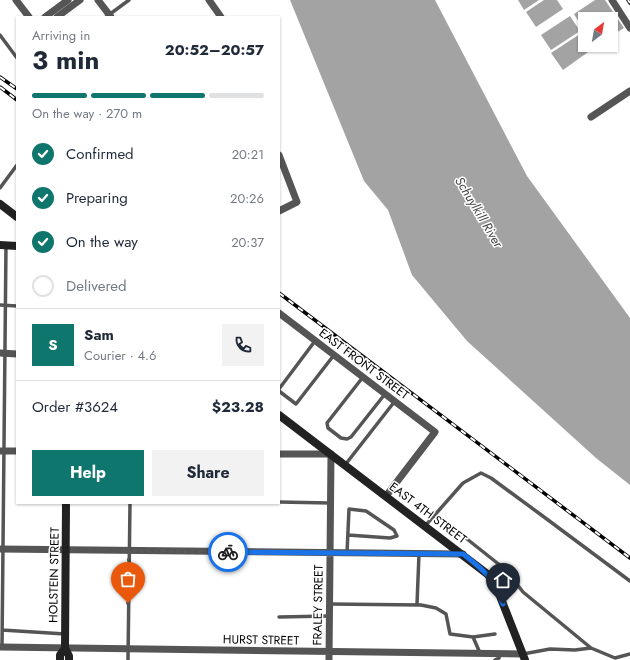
<!DOCTYPE html>
<meta charset="utf-8">
<style>
:root{--surface:#fff;--page:#f2f2f3;--text:#1f2937;--muted:#747a83;--line:#e0e1e3;--accent:#0f766e}
body{margin:0;font-family:Jost,sans-serif;background:var(--page);color:var(--text);height:100vh;display:flex;flex-direction:column;font-size:15px;white-space:nowrap}
*{box-sizing:border-box;margin:0}
p{font-size:13px;color:var(--muted)}
.icon{flex:none;width:22px;height:22px;fill:none;stroke:currentColor;stroke-width:2;stroke-linecap:round;stroke-linejoin:round}
.map{position:relative;flex:1;overflow:hidden}
.drawer{position:absolute;left:16px;top:16px;width:264px;height:488px;display:flex;flex-direction:column;background:var(--surface);border-radius:0px;box-shadow:0 1px 3px #0004}
.drawer>*{flex:none}
.needle{width:26px;rotate:31deg}
.buttons{position:absolute;left:578px;top:12px;display:grid;gap:8px}
.buttons a{display:grid;place-items:center;width:40px;height:40px;border-radius:0px;background:var(--surface);box-shadow:0 1px 3px #0004;font-size:20px}
.pin{position:absolute;display:grid;place-items:center;width:34px;height:34px;color:#fff;margin:-41px -17px;border-radius:50% 50% 50% 0;rotate:-45deg;box-shadow:0 0 4px #0007}
.pin .icon{rotate:45deg}
.courier{position:absolute;display:grid;place-items:center;width:40px;height:40px;margin:-20px;border:3px solid #1a73e8;border-radius:50%;background:#fff;color:#222;box-shadow:0 1px 5px #0007}
.summary em{font-style:normal;font-weight:700}
.summary div{display:flex;flex-direction:column-reverse}
.summary{display:flex;align-items:center;justify-content:space-between;height:68px;padding:0 16px}
h1{font-size:26px;font-weight:700;line-height:30px}
.bar{display:grid;grid-template-columns:repeat(4,1fr);gap:6px 4px;align-content:center;height:48px;padding:0 16px}
.bar i{height:5px;border-radius:3px;background:var(--line)}
.bar .current{background:var(--accent)}
.bar p{grid-column:span 4}
.line{display:flex;align-items:center;gap:10px;padding:0 16px;border-top:1px solid var(--line)}
.line div{flex:1}
.round{display:grid;place-items:center;flex:none;width:42px;height:42px;border-radius:0px;background:var(--page)}
ol{padding:0 16px;list-style:none}
li{display:flex;align-items:center;gap:12px;height:44px}
li p{margin-inline-start:auto}
li .icon{padding:4px;border-radius:50%;background:var(--accent);color:#fff;stroke-width:4}
li:last-child{color:var(--muted)}
li i{width:22px;height:22px;border:2px solid var(--line);border-radius:50%}
.button{display:flex;gap:8px;margin-top:auto;padding:8px 16px}
.button a{flex:1;height:46px;border-radius:0px;background:var(--accent);color:#fff;font-size:16px;font-weight:700;line-height:46px;text-align:center}
.button a+a{background:var(--page);color:var(--text)}
.map>svg:first-child{display:block}
.water{fill:#a3a3a3}
.lines{fill:none;stroke-linecap:round;stroke-linejoin:round}
.lane{stroke:#555;stroke-width:3.5}
.street{stroke:#555;stroke-width:7}
.secondary{stroke:#222;stroke-width:8}
.rail-casing{stroke:#000;stroke-width:3.5}
.rail{stroke:#fff;stroke-width:2;stroke-dasharray:6;stroke-linecap:butt}
.done{stroke:#595959;stroke-width:4;stroke-dasharray:0 7.2}
.route{stroke:#1a73e8;stroke-width:5}
.labels{text-anchor:middle;dominant-baseline:central;stroke-width:3;stroke-linejoin:round;paint-order:stroke}
.street-label{font-size:12px;fill:#000;stroke:#fff}
.water-label{font-size:13px;font-style:italic;fill:#444;stroke:#fff}
</style>
<div class="map">
<svg width="630" height="660" viewBox="0 0 630 660">
<rect width="100%" height="100%" fill="#fff"/>
<path class="water" d="M290,0H435L527,176L630,318V485L596,458L467,341L412,275L388,210L364,181Z
M518,0H539L524,10Z
M544,0H557L563,9L536,27L526,12Z
M595,0H605L624,28L611,36V19H585V32L574,14Z
M570,16L580,31L551,50L541,35Z
M580,34L585,41V45H588L591,50L563,70L551,53Z"/>
<g class="lines">
<path class="lane" d="M106,17L129,0
M0,35L17,58
M0,188L17,165
M0,305L17,306
M363,377L327,423L328,428L341,438L347,439L351,437L385,394
M279,389L315,341
M279,391L296,404L334,355
M345,465L395,401
M279,502L330,503
M425,526L463,483L481,473L491,478L540,514L630,581
M467,539L506,570L523,592L591,648L575,650L550,649L523,654
M347,553L349,509L366,511L394,530L397,536L390,538L348,535
M329,604L421,605L436,608L446,614L450,634L473,637L480,653
M417,604L419,554
M279,617L329,616
M2,630L65,634
M473,637L495,634
M2,647L6,245
M591,648L615,658L630,654
M128,660L130,503
M495,660L499,658L500,654"/>
<path class="street" d="M16,0L29,17
M98,0L111,17
M209,0L221,17
M612,0L630,28
M45,17L68,0
M57,17L80,0
M591,117L630,91
M279,155L297,202L279,211
M279,313L435,432L386,496
M0,353L17,354
M0,451H17
M279,454H331L329,660
M0,549L463,554
M0,647L522,654"/>
<path class="secondary" d="M0,204L17,217
M0,245L17,246
M279,415L486,573L491,578L498,591L525,660
M66,503L65,648L69,656V660
M60,660V655L65,648"/>
<g class="rail-casing">
<path id="rail" d="M628,0L630,3
M0,77L17,89
M0,87L17,100
M279,293L630,558"/>
</g>
<use href="#rail" class="rail"/>
</g>
<g class="lines">
<path class="done" d="M128,603L129,551L228,552"/>
<path class="route" d="M228,552L463,554C486,572 492,576 503,604"/>
</g>
<g class="labels">
<g class="street-label">
<text transform="translate(364 364) rotate(37)">EAST FRONT STREET</text>
<text transform="translate(428 513) rotate(37)">EAST 4TH STREET</text>
<text transform="translate(54 575) rotate(-89)">HOLSTEIN STREET</text>
<text transform="translate(318 605) rotate(-89)">FRALEY STREET</text>
<text transform="translate(261 640) rotate(1)">HURST STREET</text>
</g>
<g class="water-label">
<text transform="translate(479 212) rotate(59)">Schuylkill River</text>
</g>
</g>
</svg>
<div class="buttons">
<a><svg class="needle" viewBox="-14 -14 28 28"><path d="M0-13l5 13h-10z" fill="#e53935"/><path d="M0 13l5-13h-10z" fill="#747a83"/></svg></a>
</div>
<div class="pin" style="left:128px;top:603px;background:#ea580c"><svg class="icon" aria-label="bag" viewBox="0 0 24 24"><path d="M5 8h14l-1 12H6zM9 8a3 3 0 0 1 6 0"/></svg></div>
<div class="pin" style="left:503px;top:604px;background:#1f2937"><svg class="icon" aria-label="home" viewBox="0 0 24 24"><path d="M3 11l9-7 9 7M6 9v11h12V9"/></svg></div>
<div class="courier" style="left:228px;top:552px"><svg class="icon" aria-label="bike" viewBox="0 0 24 24"><circle cx="6" cy="16" r="4"/><circle cx="18" cy="16" r="4"/><path d="M6 16l4-8h5l3 8M10 8l3 8H6M13 5h3"/></svg></div>
<section class="drawer">
<div class="summary"><div><h1>3 min</h1><p>Arriving in</p></div><em>20:52–20:57</em></div>
<div class="bar"><i class="current"></i><i class="current"></i><i class="current"></i><i></i><p>On the way · 270 m</p></div>
<ol>
<li><svg class="icon" aria-label="check" viewBox="0 0 24 24"><path d="M5 12l5 5 9-10"/></svg>Confirmed<p>20:21</p></li>
<li><svg class="icon" aria-label="check" viewBox="0 0 24 24"><path d="M5 12l5 5 9-10"/></svg>Preparing<p>20:26</p></li>
<li><svg class="icon" aria-label="check" viewBox="0 0 24 24"><path d="M5 12l5 5 9-10"/></svg>On the way<p>20:37</p></li>
<li><i></i>Delivered</li>
</ol>
<div class="line" style="height:72px"><b class="round" style="background:var(--accent);color:#fff">S</b><div><b>Sam</b><p>Courier · 4.6</p></div><a class="round"><svg class="icon" aria-label="phone" viewBox="0 0 24 24"><path d="M5 4h4l2 5-3 2q2 4 5 5l2-3 5 2v4C11 20 4 13 5 4z"/></svg></a></div>
<div class="line" style="height:52px"><div>Order #3624</div><b>$23.28</b></div>
<div class="button"><a>Help</a><a>Share</a></div>
</section>
</div>
